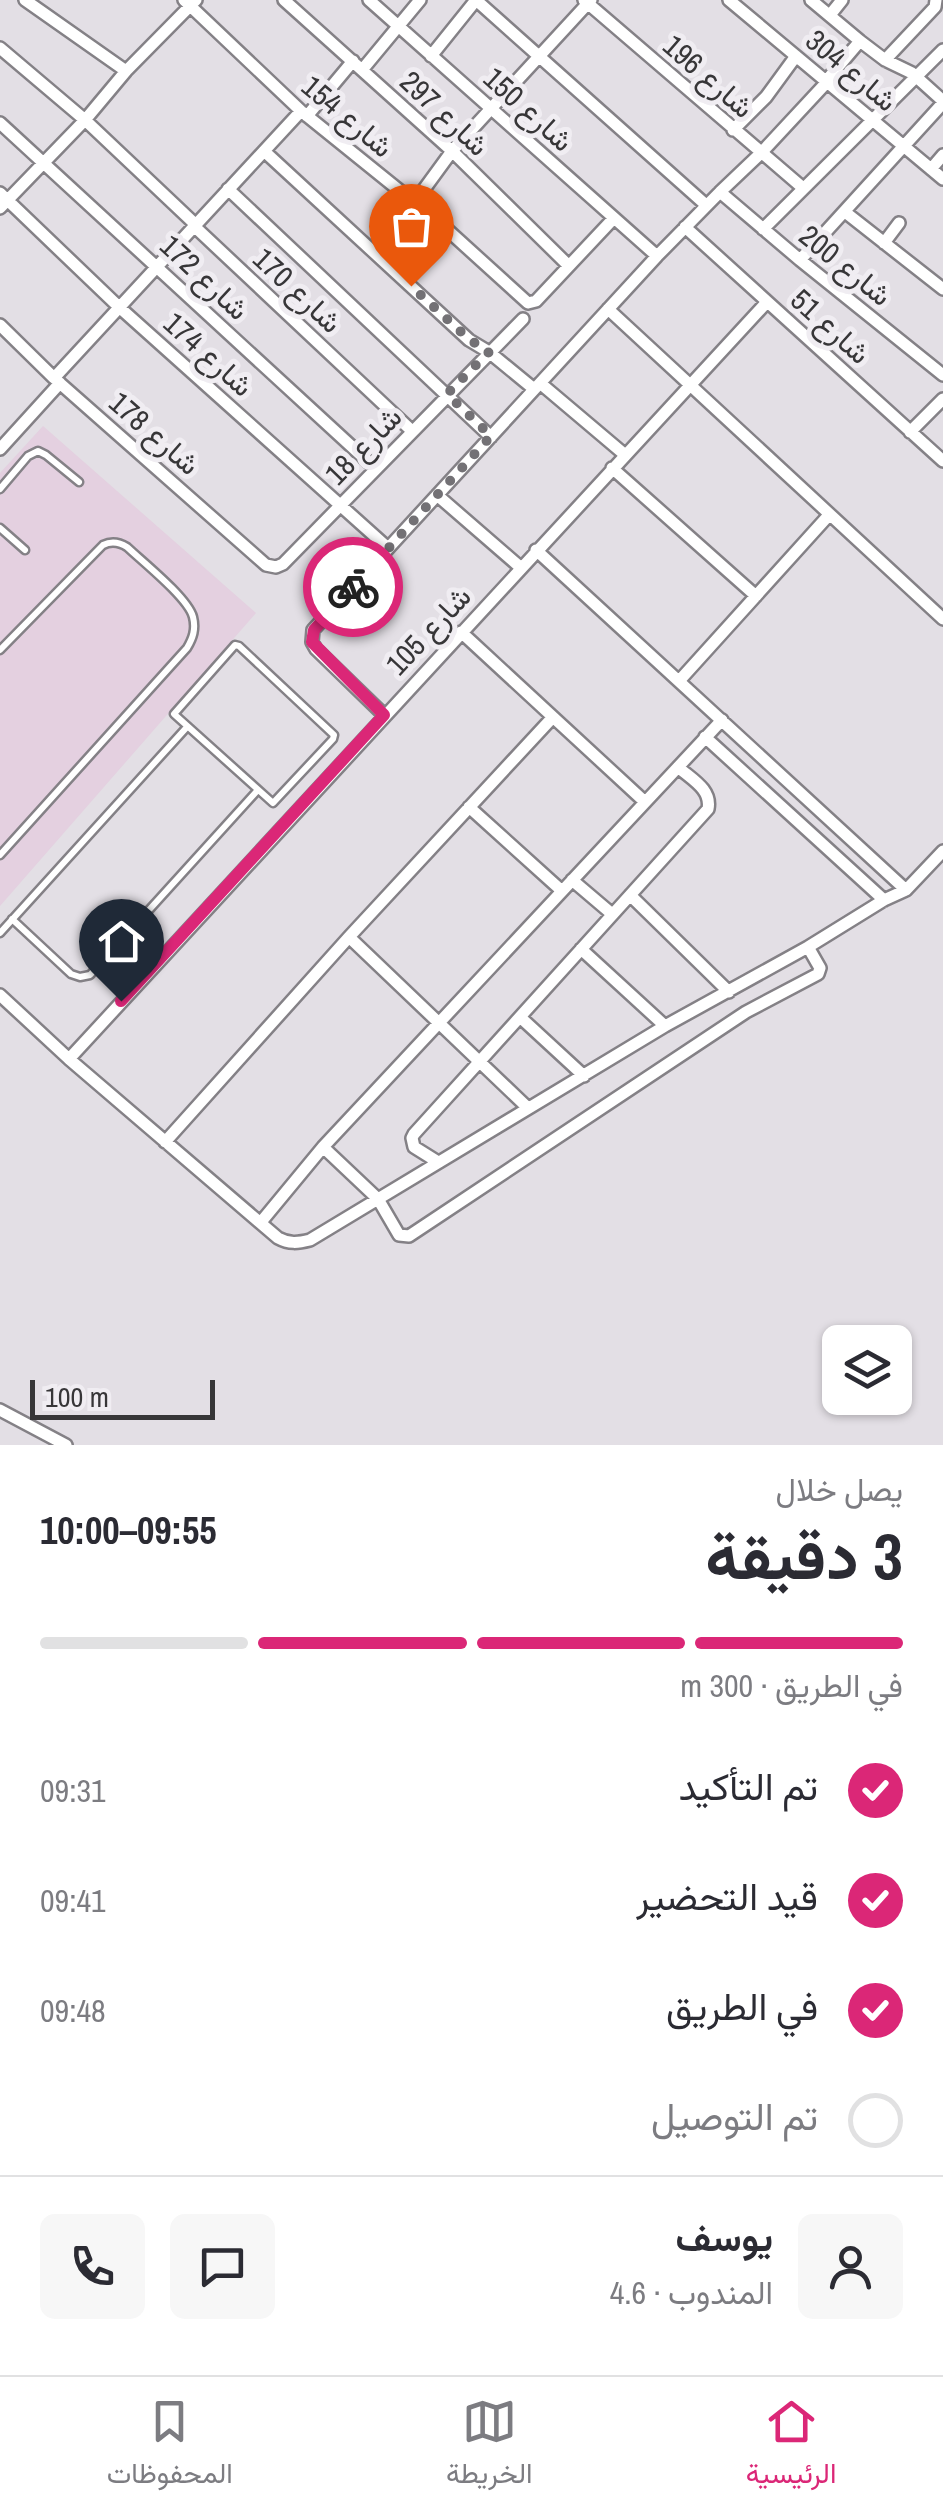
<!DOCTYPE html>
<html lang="ar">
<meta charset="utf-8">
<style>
:root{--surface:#fff;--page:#f7f7f7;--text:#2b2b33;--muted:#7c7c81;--line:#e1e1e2;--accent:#db2777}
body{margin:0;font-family:"Archivo Narrow",Vazirmatn,sans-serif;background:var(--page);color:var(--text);direction:rtl;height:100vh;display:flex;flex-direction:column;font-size:38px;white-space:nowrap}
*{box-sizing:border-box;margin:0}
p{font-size:32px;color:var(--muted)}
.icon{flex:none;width:55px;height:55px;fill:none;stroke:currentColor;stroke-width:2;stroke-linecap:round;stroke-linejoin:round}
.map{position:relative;height:1445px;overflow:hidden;direction:ltr}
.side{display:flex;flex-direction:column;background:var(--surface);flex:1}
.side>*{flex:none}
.fabs{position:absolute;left:822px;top:1325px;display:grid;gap:20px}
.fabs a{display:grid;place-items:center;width:90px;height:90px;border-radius:15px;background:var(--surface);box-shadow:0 2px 8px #0004;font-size:50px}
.scale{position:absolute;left:30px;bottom:25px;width:185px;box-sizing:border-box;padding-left:10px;border:5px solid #373638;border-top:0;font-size:28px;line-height:35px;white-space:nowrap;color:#373638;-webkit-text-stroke:8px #f0edf2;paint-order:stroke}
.pin{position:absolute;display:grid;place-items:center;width:85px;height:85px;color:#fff;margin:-102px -42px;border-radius:50% 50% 50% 0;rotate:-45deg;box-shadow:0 0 10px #0007}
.pin .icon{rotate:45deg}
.courier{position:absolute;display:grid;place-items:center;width:100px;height:100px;margin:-50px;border:8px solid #db2777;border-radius:50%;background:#fff;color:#222;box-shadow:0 2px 12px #0007}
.overview em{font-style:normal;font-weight:700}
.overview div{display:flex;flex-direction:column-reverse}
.overview{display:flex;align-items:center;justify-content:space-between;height:170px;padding:0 40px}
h1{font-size:65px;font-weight:700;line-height:75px}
.bar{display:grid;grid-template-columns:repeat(4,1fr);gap:15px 10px;align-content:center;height:120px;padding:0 40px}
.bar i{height:12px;border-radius:8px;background:var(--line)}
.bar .current{background:var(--accent)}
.bar p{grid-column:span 4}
.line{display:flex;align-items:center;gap:25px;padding:0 40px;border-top:2px solid var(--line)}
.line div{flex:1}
.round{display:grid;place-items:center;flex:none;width:105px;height:105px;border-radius:15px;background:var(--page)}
ol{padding:0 40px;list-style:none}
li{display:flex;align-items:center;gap:30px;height:110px}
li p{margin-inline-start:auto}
li .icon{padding:10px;border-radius:50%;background:var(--accent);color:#fff;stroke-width:4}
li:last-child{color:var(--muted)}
li i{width:55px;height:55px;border:5px solid var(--line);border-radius:50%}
.dock{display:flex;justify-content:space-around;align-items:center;height:140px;border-top:2px solid var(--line);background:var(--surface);font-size:28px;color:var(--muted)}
.dock a{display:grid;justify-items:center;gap:5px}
.dock .current{color:var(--accent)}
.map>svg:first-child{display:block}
.industrial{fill:#e4d0e0}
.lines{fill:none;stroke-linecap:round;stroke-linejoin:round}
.service-casing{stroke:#848186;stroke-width:11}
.minor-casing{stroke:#848186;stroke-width:16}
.service{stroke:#fff;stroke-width:6}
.minor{stroke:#fff;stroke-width:11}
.done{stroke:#737175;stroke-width:10;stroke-dasharray:0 18}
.route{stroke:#db2777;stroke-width:12}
.labels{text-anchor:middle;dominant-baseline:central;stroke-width:10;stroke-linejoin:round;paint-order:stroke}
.street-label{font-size:30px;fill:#373638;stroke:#f0edf2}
</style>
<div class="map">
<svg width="943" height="1445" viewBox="0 0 943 1445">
<rect width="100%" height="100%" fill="#e3dfe5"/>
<path class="industrial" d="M43,426L256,613L0,906V473Z"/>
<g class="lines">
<g class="service-casing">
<path id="service" d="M0,489L28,456L38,451L46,455L79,482
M0,528L25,550
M235,645L239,646L334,735L333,739L273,803L174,714Z
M0,650L103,545C111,541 119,542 127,547C143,562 188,598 193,617C196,629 193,638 187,648L0,855
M12,919L71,974L80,977L90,975L257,791
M0,933L187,727"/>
</g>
<g class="minor-casing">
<path id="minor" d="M25,0L126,71
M184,0L301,111L441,224L528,303L536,301L614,218
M284,0L452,151L569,266
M369,0L657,256
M476,0L706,205
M584,0L803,188
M729,0L943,179
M811,0L860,41L885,60L912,73L943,101
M830,15L842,0
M0,48L85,120L196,225
M431,56L476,0
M885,60L935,7L936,0
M362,70L420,0
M826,81L860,41
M307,116L353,61
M0,123L375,468
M733,130L766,97L796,56
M264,151L469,340L489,352L534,389
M931,169L943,155
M228,189L491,437
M720,192L800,260L943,375
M0,193L119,307L388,548
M414,203L452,151L591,0
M0,208L85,120L126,71L196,0
M845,212L943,289
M194,226L412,431
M685,227L943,461
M763,229L943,50
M884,243L899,223
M800,260L943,103
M608,309L943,619
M0,325L54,378L266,565L276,567L283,564L523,319
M54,378L301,111
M540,383L624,454
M910,432L943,399
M0,449L60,383
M612,468L756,596
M437,495L520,567
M536,550L906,890
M461,632L645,802
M679,681L829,515
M384,715L316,649L312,642L313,630L657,256L720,192L761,153L827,82
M705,737L884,900
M469,807L562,891
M572,880L612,914
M630,895L729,992
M349,937L528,1108
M581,949L665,1026
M0,995L69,1059L767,302
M520,1017L584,1076
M69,1059L278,1238C289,1244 298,1243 310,1240L665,1026L808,947L884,900L906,890L943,851
M165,1142L349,937L553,717
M323,1147L378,1199L399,1235L409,1236L746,1012L818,974L820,968L808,947
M438,1162L414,1147L412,1138L414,1134L708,809C712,789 691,779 678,767
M261,1222L323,1147L722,720
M0,1410L66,1445"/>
</g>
<use href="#service" class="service"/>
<use href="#minor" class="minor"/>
</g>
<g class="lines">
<path class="done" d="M353,587L491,436L447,394L489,352L470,340L411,286"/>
<path class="route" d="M121,1001L384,715L312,642L314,630L353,587"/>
</g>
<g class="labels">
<g class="street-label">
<text transform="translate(852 70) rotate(40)">شارع 304</text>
<text transform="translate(709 76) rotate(41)">شارع 196</text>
<text transform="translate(529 109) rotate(42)">شارع 150</text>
<text transform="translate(445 113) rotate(43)">شارع 297</text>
<text transform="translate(348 116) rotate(40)">شارع 154</text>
<text transform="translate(846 265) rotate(39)">شارع 200</text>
<text transform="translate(205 277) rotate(43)">شارع 172</text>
<text transform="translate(298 290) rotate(43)">شارع 170</text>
<text transform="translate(831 326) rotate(42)">شارع 51</text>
<text transform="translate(209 354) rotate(42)">شارع 174</text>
<text transform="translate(155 433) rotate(41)">شارع 178</text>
<text transform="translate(363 445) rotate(-46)">شارع 18</text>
<text transform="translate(428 630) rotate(-47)">شارع 105</text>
</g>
</g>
</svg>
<div class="fabs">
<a><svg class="icon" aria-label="layers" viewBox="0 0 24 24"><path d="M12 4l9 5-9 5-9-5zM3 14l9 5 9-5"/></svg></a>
</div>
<div class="scale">100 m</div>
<div class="pin" style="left:411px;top:286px;background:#ea580c"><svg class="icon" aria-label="bag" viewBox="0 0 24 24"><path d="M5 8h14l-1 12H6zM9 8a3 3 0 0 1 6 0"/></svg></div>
<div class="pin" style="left:121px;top:1001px;background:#1f2937"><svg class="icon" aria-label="home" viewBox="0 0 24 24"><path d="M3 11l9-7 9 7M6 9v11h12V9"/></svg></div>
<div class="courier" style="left:353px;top:587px"><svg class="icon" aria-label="bike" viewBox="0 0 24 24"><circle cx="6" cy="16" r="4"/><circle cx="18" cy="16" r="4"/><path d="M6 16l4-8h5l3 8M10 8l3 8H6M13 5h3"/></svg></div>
</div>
<section class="side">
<div class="overview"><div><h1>3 دقيقة</h1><p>يصل خلال</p></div><em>09:55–10:00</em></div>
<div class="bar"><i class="current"></i><i class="current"></i><i class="current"></i><i></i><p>في الطريق · 300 m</p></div>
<ol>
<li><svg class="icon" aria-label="check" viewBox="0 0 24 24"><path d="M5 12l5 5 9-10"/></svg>تم التأكيد<p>09:31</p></li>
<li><svg class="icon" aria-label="check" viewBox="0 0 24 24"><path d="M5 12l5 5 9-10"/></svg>قيد التحضير<p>09:41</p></li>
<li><svg class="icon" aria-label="check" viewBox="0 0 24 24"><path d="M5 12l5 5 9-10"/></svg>في الطريق<p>09:48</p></li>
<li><i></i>تم التوصيل</li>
</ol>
<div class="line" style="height:180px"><a class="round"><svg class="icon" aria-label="person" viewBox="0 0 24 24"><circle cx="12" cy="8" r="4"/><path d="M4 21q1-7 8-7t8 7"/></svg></a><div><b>يوسف</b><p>المندوب · 4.6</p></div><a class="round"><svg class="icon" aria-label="chat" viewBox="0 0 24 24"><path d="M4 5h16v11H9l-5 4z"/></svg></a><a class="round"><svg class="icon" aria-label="phone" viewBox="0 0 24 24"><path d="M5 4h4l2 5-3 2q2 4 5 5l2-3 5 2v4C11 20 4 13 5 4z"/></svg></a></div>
</section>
<nav class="dock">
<a class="current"><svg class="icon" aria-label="home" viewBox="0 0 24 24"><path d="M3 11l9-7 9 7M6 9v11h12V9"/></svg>الرئيسية</a>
<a><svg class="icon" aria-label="map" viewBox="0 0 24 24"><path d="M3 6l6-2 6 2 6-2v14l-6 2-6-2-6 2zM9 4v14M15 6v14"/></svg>الخريطة</a>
<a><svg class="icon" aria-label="saved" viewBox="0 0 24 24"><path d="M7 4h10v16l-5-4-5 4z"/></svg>المحفوظات</a>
</nav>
